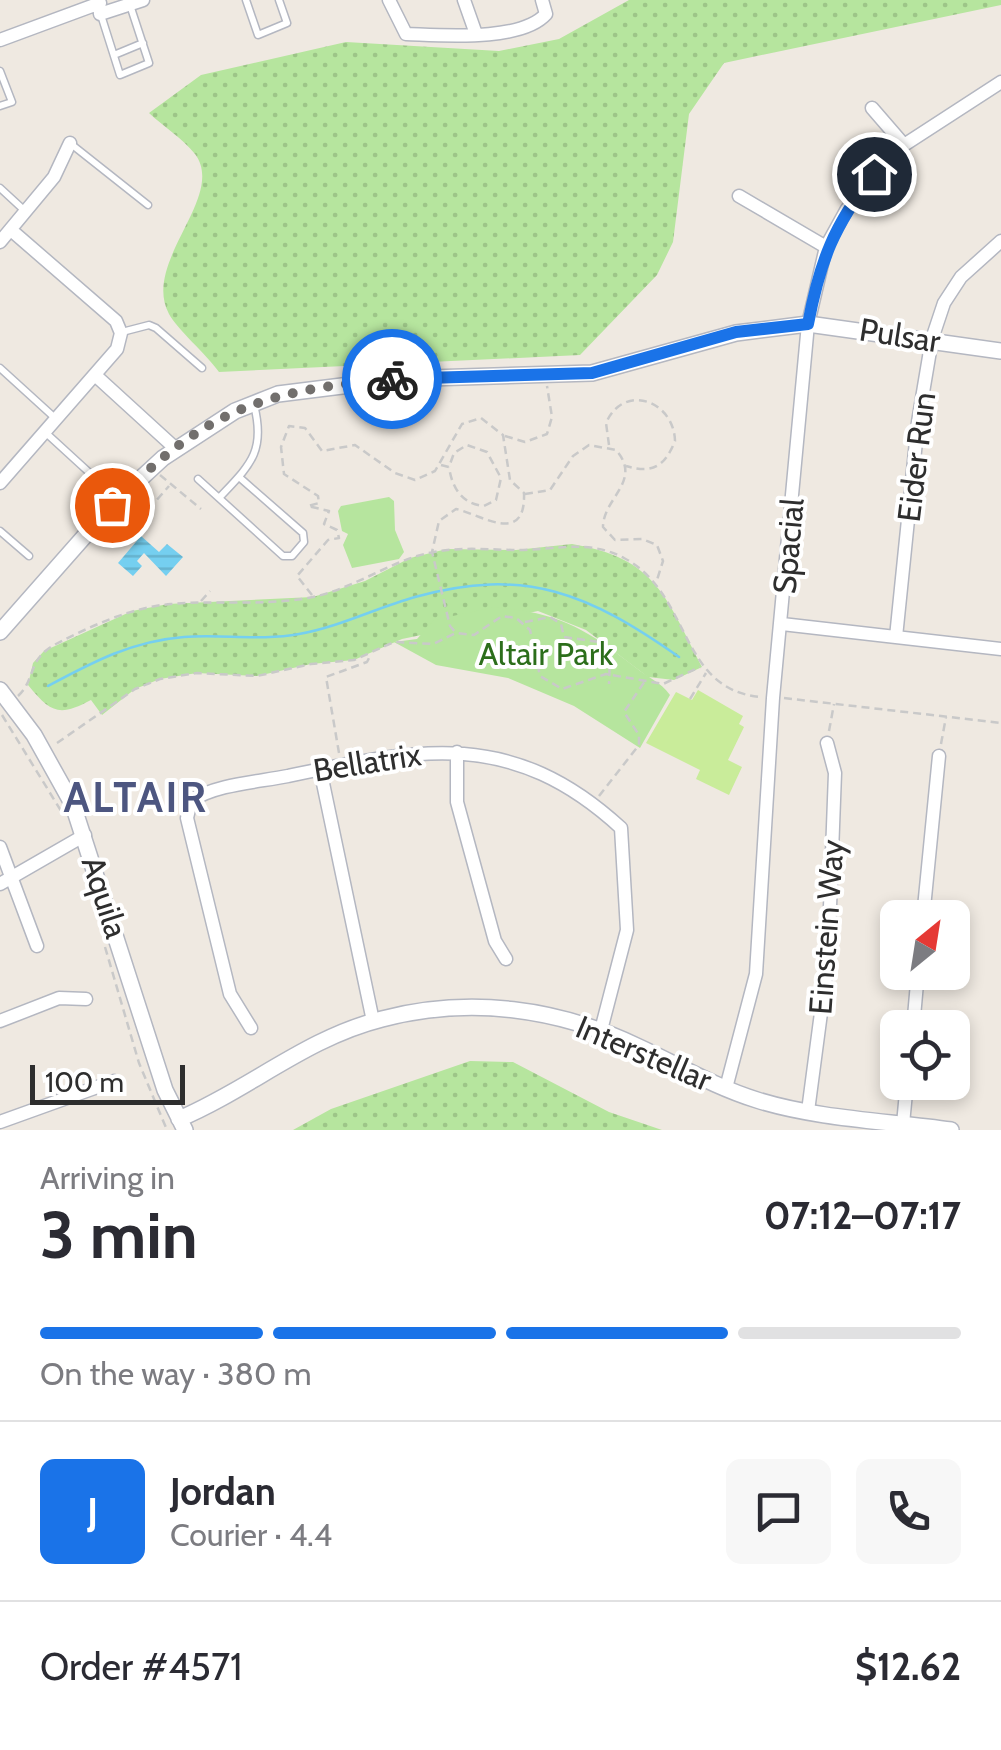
<!DOCTYPE html>
<meta charset="utf-8">
<style>
:root{--surface:#fff;--page:#f7f7f7;--text:#2b2b33;--muted:#7c7c81;--line:#e1e1e2;--accent:#1a73e8}
body{margin:0;font-family:Cabin,sans-serif;background:var(--page);color:var(--text);height:100vh;display:flex;flex-direction:column;font-size:38px;white-space:nowrap}
*{box-sizing:border-box;margin:0}
p{font-size:32px;color:var(--muted)}
.icon{flex:none;width:55px;height:55px;fill:none;stroke:currentColor;stroke-width:2;stroke-linecap:round;stroke-linejoin:round}
.map{position:relative;height:1130px;overflow:hidden}
.drawer{display:flex;flex-direction:column;background:var(--surface);flex:1}
.drawer>*{flex:none}
.needle{width:65px;rotate:30deg}
.tools{position:absolute;left:880px;top:900px;display:grid;gap:20px}
.tools a{display:grid;place-items:center;width:90px;height:90px;border-radius:15px;background:var(--surface);box-shadow:0 5px 15px #0003;font-size:50px}
.scale{position:absolute;left:30px;bottom:25px;width:155px;box-sizing:border-box;padding-left:10px;border:5px solid #2e2e2e;border-top:0;font-size:28px;line-height:35px;white-space:nowrap;color:#2e2e2e;-webkit-text-stroke:8px #fff;paint-order:stroke}
.pin{position:absolute;display:grid;place-items:center;width:85px;height:85px;color:#fff;margin:-42px;border:5px solid #fff;border-radius:50%;box-shadow:0 2px 10px #0007}
.courier{position:absolute;display:grid;place-items:center;width:100px;height:100px;margin:-50px;border:8px solid #1a73e8;border-radius:50%;background:#fff;color:#222;box-shadow:0 2px 12px #0007}
.head em{font-style:normal;font-weight:700}
.head div{display:flex;flex-direction:column-reverse}
.head{display:flex;align-items:center;justify-content:space-between;height:170px;padding:0 40px}
h1{font-size:65px;font-weight:700;line-height:75px}
.bar{display:grid;grid-template-columns:repeat(4,1fr);gap:15px 10px;align-content:center;height:120px;padding:0 40px}
.bar i{height:12px;border-radius:8px;background:var(--line)}
.bar .active{background:var(--accent)}
.bar p{grid-column:span 4}
.line{display:flex;align-items:center;gap:25px;padding:0 40px;border-top:2px solid var(--line)}
.line div{flex:1}
.round{display:grid;place-items:center;flex:none;width:105px;height:105px;border-radius:15px;background:var(--page)}
.map>svg:first-child{display:block}
.grass{fill:url(#grass-dots)}
.park{fill:#b6e59e}
.pitch{fill:#c9ec9a}
.water{fill:url(#water-rules)}
.lines{fill:none;stroke-linecap:round;stroke-linejoin:round}
.stream{stroke:#75cff0;stroke-width:2.5}
.service-casing{stroke:#b4b7c1;stroke-width:9}
.minor-casing{stroke:#b4b7c1;stroke-width:15}
.tertiary-casing{stroke:#b4b7c1;stroke-width:18}
.path{stroke:#c9c9c9;stroke-width:2.5;stroke-dasharray:8 5;stroke-linecap:butt}
.service{stroke:#fff;stroke-width:6}
.minor{stroke:#fff;stroke-width:12}
.tertiary{stroke:#fff;stroke-width:15}
.done{stroke:#726f6d;stroke-width:10;stroke-dasharray:0 18}
.route{stroke:#1a73e8;stroke-width:12}
.labels{text-anchor:middle;dominant-baseline:central;stroke-width:8;stroke-linejoin:round;paint-order:stroke}
.street-label{font-size:32px;fill:#2e2e2e;stroke:#fff}
.park-label{font-size:32px;fill:#2c6e1b;stroke:#fff}
.district-label{font-size:42px;font-weight:bold;letter-spacing:2.5px;fill:#4d5680;stroke:#fff}
</style>
<div class="map">
<svg width="1001" height="1130" viewBox="0 0 1001 1130">
<defs>
<pattern id="grass-dots" width="8" height="8" patternUnits="userSpaceOnUse" patternTransform="scale(2.5)"><rect width="8" height="8" fill="#b6e59e"/><path d="M2 2h.1M6 6h.1" fill="none" stroke="#9dc588" stroke-width="1.8" stroke-linecap="round"/></pattern>
<pattern id="water-rules" width="6" height="5" patternUnits="userSpaceOnUse" patternTransform="scale(2.5)"><rect width="6" height="5" fill="#75cff0"/><path d="M0 2.5h6" fill="none" stroke="#66b2ce"/></pattern>
</defs>
<rect width="100%" height="100%" fill="#efe9e1"/>
<path class="grass" d="M629,0H1001V5L724,63L689,114L673,242L657,275L580,355L219,372C207,355 176,328 169,314C141,262 227,197 195,154C183,139 163,126 149,113L201,75L346,42L499,51L559,39Z
M572,544C657,558 666,598 702,667L674,680L648,677L586,630L538,611L402,639L354,660L311,664L257,676L197,673L160,679L135,689L102,715L91,700C59,717 51,713 28,685L33,663L44,651L132,611L168,604L313,597L365,581L410,558L447,549L516,550Z
M470,1061L513,1062L609,1112L662,1130H293L331,1109Z"/>
<path class="park" d="M389,497L394,501L395,530L404,552L399,559L352,568L343,545L348,534L342,531L338,511L341,506Z
M495,607C560,613 585,628 635,667C648,678 660,681 670,695L640,748L574,706L508,678L436,665L394,642L417,639L434,620Z"/>
<path class="pitch" d="M698,690L743,716L739,724L744,727L728,760L742,767L729,795L696,779L700,770L646,743L676,692L692,700Z"/>
<path class="water" d="M141,536L159,552L167,544L183,557L166,576L144,553L137,561L142,566L133,576L118,563Z"/>
<g class="lines">
<path class="stream" d="M48,686C93,662 132,641 184,637C221,634 261,641 299,634C339,627 376,608 415,597C526,566 589,594 679,657"/>
<g class="service-casing">
<path id="service" d="M246,0L258,35L287,23L279,0
M101,15L120,75L149,63L130,5
M114,55L143,43
M0,71L12,102L0,106
M71,144L148,205
M0,188L25,211
M122,332L149,325L156,328L202,368
M0,368L55,418
M46,433L93,476
M198,479L283,556H292L304,542L303,533L239,477
M219,498C250,465 266,452 254,405
M0,531L29,556"/>
</g>
<g class="minor-casing">
<path id="minor" d="M99,0L100,14L143,0
M389,0L406,34C441,35 521,42 546,14L542,0
M464,0L476,34
M0,40L100,3
M872,108L904,145
M739,196L826,247
M0,242L54,177L70,143
M95,375L175,448
M0,483L117,349L121,333L116,321L11,230
M782,624L1001,649
M896,637L918,422L932,339L944,303L961,277L1001,241
M457,752V802L495,941L506,959
M320,769L373,1021
M0,847L37,946
M0,884L85,835
M923,918L939,756
M0,1021L59,998L86,999
M251,1028L230,994L187,818L191,801C216,784 259,782 288,776C420,748 512,728 621,828L627,930L601,1030
M913,1028L918,972
M726,1088L756,974L773,698L808,324L826,247L847,209L904,145L1001,82
M808,1111L828,960L835,773L827,743
M0,1122L114,1081
M903,1124L907,1082"/>
</g>
<g class="tertiary-casing">
<path id="tertiary" d="M0,632L112,505L163,458L235,411L278,394L398,379L592,373L736,333L808,324L1001,351
M0,690L34,735L73,805L165,1090L185,1130
M179,1119C250,1089 306,1038 382,1019C470,996 558,1008 639,1047C678,1065 715,1087 757,1100C818,1119 887,1121 951,1130"/>
</g>
<path class="path" d="M505,436L525,442L547,434L552,417L547,386
M609,445L606,423C624,382 674,401 675,441C665,466 653,474 626,466
M441,465L449,467L454,453L467,445L487,452L501,478L496,500L484,506C462,504 452,488 449,467
M160,475L201,509
M525,494L550,490L573,456L589,445L616,450C643,481 603,498 603,527L615,540L642,539L657,545L663,561L657,580
M140,519L169,486
M312,595L297,576L328,540L339,538L337,530L324,524L329,511L308,506L319,503L318,496L284,474L281,447L289,426L305,428L322,451L355,445L395,473L415,480L435,471L462,424L481,418L503,435L510,480L524,493C526,547 480,514 456,509L439,521L432,552L450,626L456,633
M201,601L210,591
M525,622L550,617L561,624L564,637L599,642L610,657L609,684
M18,696C37,678 26,660 56,644C91,626 132,607 171,604C217,600 263,606 308,598C347,591 378,569 414,557C447,546 478,549 512,550C551,551 587,538 624,558C692,594 678,690 761,697
M784,698L1001,723
M690,699L706,673
M2,715L63,814
M829,731L834,704
M57,743L135,689L160,679L197,673L257,676L311,664L354,660L394,642L433,644L456,633L474,635L502,616L516,618L530,630L540,676L562,689L606,674L663,684L700,667
M941,744L946,717
M339,753L326,677L367,662L371,654
M599,796L639,745V735L624,712L645,681
M105,947L139,1063L167,1130"/>
<use href="#service" class="service"/>
<use href="#minor" class="minor"/>
<use href="#tertiary" class="tertiary"/>
</g>
<g class="lines">
<path class="done" d="M112,505C206,409 262,391 392,379"/>
<path class="route" d="M392,379L592,373L736,332L808,324C820,261 834,225 874,174"/>
</g>
<g class="labels">
<g class="street-label">
<text transform="translate(900 335) rotate(9)">Pulsar</text>
<text transform="translate(916 457) rotate(-83)">Eider Run</text>
<text transform="translate(788 546) rotate(-85)">Spacial</text>
<text transform="translate(367 762) rotate(-9)">Bellatrix</text>
<text transform="translate(105 897) rotate(72)">Aquila</text>
<text transform="translate(826 927) rotate(-86)">Einstein Way</text>
<text transform="translate(644 1053) rotate(23)">Interstellar</text>
</g>
<g class="park-label">
<text x="546" y="653">Altair Park</text>
</g>
<g class="district-label">
<text x="136" y="797">ALTAIR</text>
</g>
</g>
</svg>
<div class="tools">
<a><svg class="needle" viewBox="-14 -14 28 28"><path d="M0-13l5 13h-10z" fill="#e53935"/><path d="M0 13l5-13h-10z" fill="#7c7c81"/></svg></a>
<a><svg class="icon" aria-label="locate" viewBox="0 0 24 24"><circle cx="12" cy="12" r="6"/><path d="M12 2v4M12 18v4M2 12h4M18 12h4"/></svg></a>
</div>
<div class="scale">100 m</div>
<div class="pin" style="left:112px;top:505px;background:#ea580c"><svg class="icon" aria-label="bag" viewBox="0 0 24 24"><path d="M5 8h14l-1 12H6zM9 8a3 3 0 0 1 6 0"/></svg></div>
<div class="pin" style="left:874px;top:174px;background:#1f2937"><svg class="icon" aria-label="home" viewBox="0 0 24 24"><path d="M3 11l9-7 9 7M6 9v11h12V9"/></svg></div>
<div class="courier" style="left:392px;top:379px"><svg class="icon" aria-label="bike" viewBox="0 0 24 24"><circle cx="6" cy="16" r="4"/><circle cx="18" cy="16" r="4"/><path d="M6 16l4-8h5l3 8M10 8l3 8H6M13 5h3"/></svg></div>
</div>
<section class="drawer">
<div class="head"><div><h1>3 min</h1><p>Arriving in</p></div><em>07:12–07:17</em></div>
<div class="bar"><i class="active"></i><i class="active"></i><i class="active"></i><i></i><p>On the way · 380 m</p></div>
<div class="line" style="height:180px"><b class="round" style="background:var(--accent);color:#fff">J</b><div><b>Jordan</b><p>Courier · 4.4</p></div><a class="round"><svg class="icon" aria-label="chat" viewBox="0 0 24 24"><path d="M4 5h16v11H9l-5 4z"/></svg></a><a class="round"><svg class="icon" aria-label="phone" viewBox="0 0 24 24"><path d="M5 4h4l2 5-3 2q2 4 5 5l2-3 5 2v4C11 20 4 13 5 4z"/></svg></a></div>
<div class="line" style="height:130px"><div>Order #4571</div><b>$12.62</b></div>
</section>
